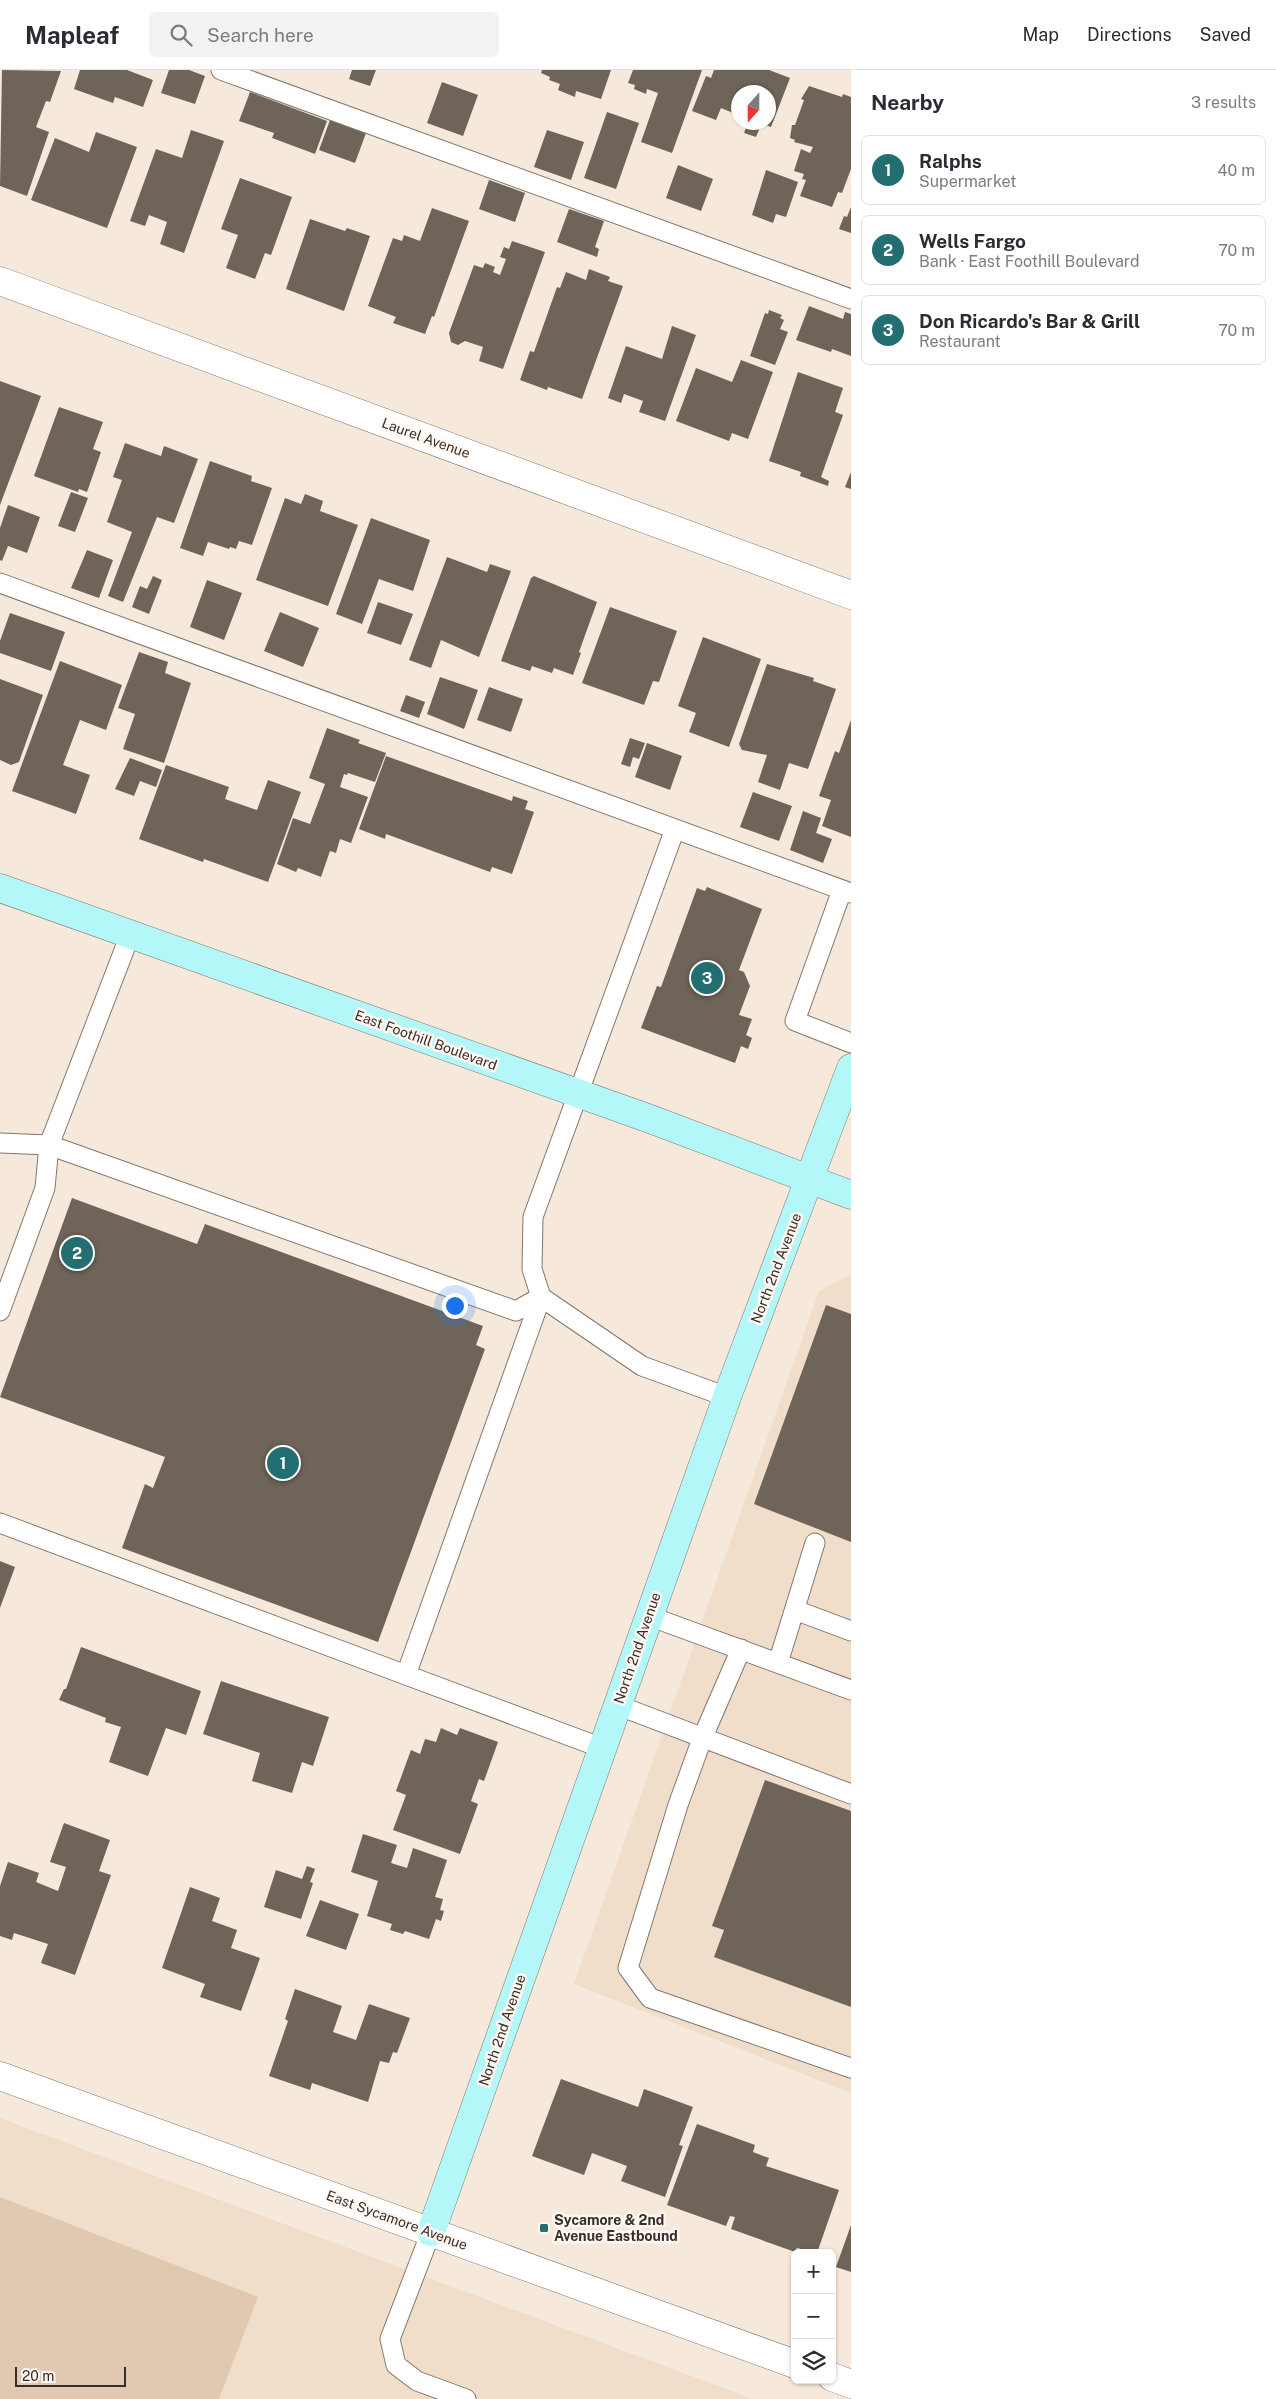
<!DOCTYPE html>
<html lang="en">
<head>
<meta charset="utf-8">
<style>
	:root { --surface:#fff; --page:#f2f2f3; --text:#2b2b33; --muted:#7c7c81; --line:#e1e1e2; --accent:#226e71 }
	body { margin:0; font-family:"Public Sans",sans-serif; background:var(--page); color:var(--text) }
	.controls { position:absolute; right:15px; bottom:15px; display:grid; overflow:hidden; border-radius:8px; box-shadow:0 1px 4px #0004 }
	.controls button { width:45px; height:45px; display:grid; place-items:center; padding:0; border:0; border-bottom:1px solid var(--line); background:var(--surface); color:var(--text); font:25px sans-serif }
	.compass { position:absolute; left:731px; top:15px; width:45px; height:45px; border-radius:50%; background:var(--surface); box-shadow:0 1px 4px #0004; rotate:201deg }
	.scale { position:absolute; left:15px; bottom:12px; width:111px; box-sizing:border-box; padding-left:5px; border:2px solid #342f2a; border-top:0; font-size:14px; line-height:18px; white-space:nowrap; color:#342f2a; -webkit-text-stroke:4px #fff7f0; paint-order:stroke }
	.you { position:absolute; left:454px; top:1235px; width:18px; height:18px; margin:-12px; border:4px solid #fff; border-radius:50%; background:#1a73e8; box-shadow:0 0 0 8px #1a73e833 }
	.badge { display:grid; place-items:center; width:32px; height:32px; border-radius:50%; background:var(--accent); color:#fff; font-size:16px; font-weight:700 }
	.pin { position:absolute; translate:-50% -50%; border:2px solid #fff; box-shadow:0 1px 5px #0006 }
	.list { margin:0; padding:0; list-style:none }
	h2 { display:flex; justify-content:space-between; align-items:center; height:65px; margin:0; padding:0 20px; font-size:21px }
	h2 small { font-size:16px; font-weight:400; color:var(--muted) }
	.list li { display:grid; grid-template-columns:32px 1fr auto; gap:15px; align-items:center; box-sizing:border-box; height:70px; margin:0 10px 10px; padding:0 10px; border:1px solid var(--line); border-radius:8px }
	.list b { display:block; font-size:19px; white-space:nowrap }
	.list p { margin:0; font-size:16px; white-space:nowrap; color:var(--muted) }
	.list em { font-size:16px; font-style:normal; color:var(--muted) }
	.icon { flex:none; width:28px; height:28px; fill:none; stroke:currentColor; stroke-width:2; stroke-linecap:round; stroke-linejoin:round }
	.map { position:relative; flex:none; width:851px; height:2329px; overflow:hidden }
	header { display:flex; align-items:center; gap:30px; box-sizing:border-box; height:70px; padding:0 25px; background:var(--surface); border-bottom:1px solid var(--line) }
	header strong { font-size:24px }
	nav { display:flex; gap:28px; margin-inline-start:auto; font-size:18px }
	.search { width:350px; height:45px; background:var(--page); display:flex; align-items:center; gap:12px; box-sizing:border-box; padding:0 18px; border-radius:8px; color:var(--muted); font-size:19px }
	main { display:flex }
	aside { flex:1; background:var(--surface) }
	.map>svg:first-child { display:block }
	.built { fill:#f0decb }
	.pitch { fill:#e0c8b1 }
	.building { fill:#6f6459 }
	.lines { fill:none; stroke-linecap:round; stroke-linejoin:round }
	.lane-casing { stroke:#82776b; stroke-width:21 }
	.street-casing { stroke:#82776b; stroke-width:29 }
	.secondary-casing { stroke:#82776b; stroke-width:29 }
	.lane { stroke:#fff; stroke-width:19 }
	.street { stroke:#fff; stroke-width:28 }
	.secondary { stroke:#b3f7f9; stroke-width:28 }
	.poi-dot { fill:#226e71; stroke:#fff7f0; stroke-width:2 }
	.labels { text-anchor:middle; dominant-baseline:central; stroke-width:5; stroke-linejoin:round; paint-order:stroke }
	.street-label { font-size:14px; fill:#342f2a; stroke:#fff7f0 }
	.poi-label { font-size:14px; font-weight:bold; fill:#342f2a; stroke:#fff7f0; text-anchor:start }
</style>
</head>
<body>
<header>
<strong>Mapleaf</strong>
<div class="search"><svg class="icon" aria-label="search" viewBox="0 0 24 24"><circle cx="10" cy="10" r="6"/><path d="M15 15l6 6"/></svg>Search here</div>
<nav><a>Map</a><a>Directions</a><a>Saved</a></nav>
</header>
<main>
<div class="map">
<svg width="851" height="2329" viewBox="0 0 851 2329">
	<rect width="100%" height="100%" fill="#f6e9dc"/>
	<path class="built" d="M851,1204v819l-277,-109 245,-693z
		M0,2048l753,281h-753z"/>
	<path class="pitch" d="M0,2127l258,100 -39,102h-219z"/>
	<path class="building" d="M2,0l59,1 -11,31 -4,-1 -10,26 13,5 -22,64 -27,-10z
		M80,0h47l26,10 -10,27 -28,-10 -2,6 -39,-14z
		M169,0h20l16,6 -10,28 -34,-11z
		M352,0h24l-6,16 -21,-7z
		M542,0h69l-10,29 -25,-8 -1,6 -17,-7 2,-6 -11,-4 1,-3 -9,-4z
		M633,0h69l-30,83 -31,-11 17,-49 -11,-4 -1,5 -12,-5 1,-4 -7,-2z
		M714,0h55l21,8 -19,49 -11,-4 8,-1v-30h-30v23l-17,-7 -5,12 -24,-9 14,-35 5,2z
		M442,12l36,13 -15,41 -36,-13z
		M809,16l33,11 1,-3 8,3v72l-9,24 -4,-1 -6,15 -32,-11 6,-16 -4,-1 2,-5 -10,-3 7,-22 9,4 3,-6 -19,-5 1,-2 -5,-2 2,-13h3l9,-25 -3,-1z
		M250,22l77,29 -12,33 -43,-16 2,-5 -35,-12z
		M607,42l32,11 -23,66 -32,-11z
		M330,50l36,13 -11,30 -36,-13z
		M748,52l13,3 -5,12 -12,-4z
		M191,60l33,11 -40,112 -24,-9 7,-22 -18,-7 -4,11 -15,-5 26,-72 26,9z
		M547,60l37,12 -13,38 -37,-13z
		M96,62l41,15 -30,81 -76,-28 24,-62 34,14z
		M678,95l35,14 -12,32 -35,-13z
		M766,100l32,12 -12,35 -10,-3 -3,9 -21,-8z
		M240,108l52,19 -21,58 -6,-2 -10,26 -29,-11 12,-33 -17,-6z
		M489,110l36,13 -10,29 -36,-13z
		M851,137v26l-12,-4 5,-13 3,1z
		M432,138l37,13 -35,96 -2,-1 -7,18 -32,-11 3,-6 -28,-11 25,-68 9,3 2,-6 16,6z
		M569,139l35,12 -9,26 4,2 -2,8 -40,-15z
		M310,149l35,12 2,-3 23,8 -26,75 -58,-22z
		M512,171l33,11 -42,117 -24,-8 4,-14 -18,-6 -7,4 -7,-3 -2,-9 25,-68 9,3 2,-5 10,4 -2,5 7,3 6,-16 -6,-2 4,-10 5,2z
		M589,199l21,8 -2,4 15,5 -41,113 -34,-12 -1,3 -27,-10 10,-29 4,1 23,-65 3,1 6,-16 20,8z
		M809,236l34,13 2,-7 6,2v42l-19,-7 -1,3 -35,-12z
		M769,240l13,5 -2,3 4,2 -4,9 8,3 -13,33 -25,-9 15,-43 3,1z
		M672,256l24,9 -31,86 -26,-9 4,-11 -19,-7 -3,9 -13,-5 18,-52 36,13z
		M741,290l32,12 -25,67 -16,-6 -3,8 -53,-20 20,-53 36,14z
		M798,302l45,16 -8,24 8,3 -22,62 8,4 -1,5 -28,-10 1,-4 -32,-11z
		M0,311l41,15 -41,109z
		M59,337l44,15 -10,27 8,3 -14,40 -8,-3 -1,3 -44,-16z
		M125,373l36,13 3,-10 34,13 -24,64 -17,-6 -34,85 -15,-6 24,-64 -25,-10 15,-42 -9,-3z
		M210,391l42,15 -1,5 21,7 -20,57 -13,-4 -3,8 -6,-2 -1,2 -21,-7 -5,14 -23,-8z
		M851,402v17l-6,-2z
		M71,422l17,6 -13,34 -17,-6z
		M305,424l18,7 -3,10 38,14 -30,81 -72,-26 29,-82 16,6z
		M8,435l32,12 -13,36 -19,-7 -6,15 -2,-1v-32z
		M371,448l59,22 -17,51 -34,-12 -17,45 -26,-10z
		M87,480l26,10 -14,38 -28,-10z
		M447,487l40,15 3,-8 21,7 -32,86 -38,-17 -10,28 -22,-8z
		M153,506l9,4 -13,34 -17,-7 8,-21 7,3z
		M534,506l63,26 -18,50 2,1 -8,22 -19,-7 -2,5 -20,-7 -2,5 -29,-10 30,-83z
		M207,510l35,13 -18,47 -34,-13z
		M378,532l35,12 -12,31 -34,-12z
		M610,537l67,24 -18,51 -6,-1 -9,24 -62,-22z
		M280,542l39,16 -16,39 -39,-16z
		M10,543l55,19 -14,39 -51,-18v-12z
		M703,567l58,22 -32,88 -40,-15 7,-19 -18,-7z
		M139,582l29,10 -3,11 26,10 -27,80 -41,-14 12,-35 -17,-6z
		M60,591l62,24 -16,45 -26,-10 -17,45 27,10 -14,39 -64,-23z
		M767,594l47,14 -1,3 23,8 -28,80 -19,-6 -9,27 -22,-8 9,-27 -25,-5 -3,-6z
		M440,607l38,13 -14,39 -37,-15z
		M0,609l43,16 -24,67 -8,3 -11,-5z
		M489,617l34,12 -12,33 -34,-12z
		M406,625l19,7 -6,16 -19,-7z
		M851,650v117l-29,-11 9,-26 -12,-4 16,-45 4,2z
		M327,658l33,12 -2,3 28,10 -11,29 -27,-9 -1,2 -3,-1 -4,13 28,10 -17,46 -11,-4 -4,14 -6,-2 -9,26 -23,-9 -2,4 -19,-8 16,-46 17,6 15,-40 -16,-6z
		M630,668l15,5 -6,16 -6,-2 -3,10 -9,-3z
		M647,673l35,13 -12,34 -35,-13z
		M386,686l126,45 1,-5 15,5 -3,8 9,3 -22,62 -20,-7 -2,5 -104,-38 -1,5 -26,-10z
		M130,688l32,12 -6,17 -16,-6 -6,15 -19,-7z
		M166,695l63,22 -4,12 32,11 11,-30 33,12 -33,90 -64,-23 -1,3 -64,-23z
		M753,722l39,14 -13,35 -39,-14z
		M803,741l18,7 -5,15 16,6 -9,24 -33,-13z
		M707,817l55,22 -23,61 5,2 6,14 -11,29 13,4 -6,16 6,3 -4,11 -7,-3 -6,17 -94,-35 16,-42 4,1 36,-99 8,3z
		M72,1128l125,46 8,-20 278,102 -7,19 9,4 -107,293 -256,-94 23,-64 8,4 12,-31 -165,-60z
		M826,1235l25,9v228l-97,-38z
		M0,1491l15,6 -15,41z
		M81,1577l120,44 -15,44 -20,-7 -18,48 -39,-14 12,-35 -16,-5 1,-4 -47,-18 5,-11h2z
		M221,1611l108,36 -16,49 -11,-4 -10,31 -40,-12 8,-28 -57,-19z
		M441,1658l16,7 3,-7 38,14 -14,39 -5,-2 -8,22 7,3 -18,50 -67,-24 13,-35 -10,-4 15,-41 9,4 5,-15 11,3z
		M765,1710l86,31v196l-137,-50 10,-27 -12,-4z
		M64,1753l46,17 -11,31 12,4 -36,100 -34,-12 7,-19 -34,-11 -2,7 -12,-4v-50l8,-24 31,11 -3,9 22,9 8,-24 -16,-5z
		M363,1764l34,11 -6,18 16,5 6,-20 34,12 -12,37 8,2 -3,11 4,1 -3,10 -5,-2 -7,20 -24,-8 -2,3 -13,-4 2,-6 -25,-8 11,-35 -27,-9z
		M307,1796l8,3 -5,13 3,1 -12,36 -37,-12 12,-37 26,9z
		M190,1817l30,11 -8,23 25,9 -6,18 29,10 -19,53 -41,-14 5,-13 -43,-16z
		M320,1830l39,14 -13,36 -40,-14z
		M295,1919l47,17 -9,26 23,8 13,-36 41,14 -13,35 -4,-1 -4,11 -9,-2 -12,41 -56,-19 -2,7 -41,-14 19,-55 -3,-2z
		M561,2009l77,28 6,-18 49,18 -14,38 4,1 -18,51 -44,-16 6,-15 -35,-13 -8,22 -52,-19z
		M697,2054l58,21 -2,7 16,6 -3,8 73,24 -22,63 -20,-5 -2,4 -64,-23 4,-12 -5,-1 -4,10 -59,-21z
		M851,2155v47l-15,-5z"/>
	<g class="lines">
		<defs>
			<path id="lane" d="M221,0l630,229
				M0,513l851,310
				M842,820l-47,131 56,22
				M0,1073l49,2 467,166 25,-14 -9,-28 1,-52 142,-388
				M0,1241l45,-123 4,-43 81,-210
				M0,1453l406,152
				M795,1540l56,21
				M649,1546l202,74
				M741,1579l-39,90 -24,66 -50,163 22,30 201,70
				M778,1593l37,-120
				M617,1635l234,89
				M602,1678l-196,-73 135,-378 101,69 85,31
				M431,2162l-41,107 6,26 21,16 49,18"/>
			<path id="street" d="M0,211l851,314
				M0,2006l795,288
				M832,2307l19,7"/>
			<path id="secondary" d="M0,818l653,232 198,75
				M431,2162l296,-835 124,-329"/>
		</defs>
		<use href="#lane" class="lane-casing"/>
		<use href="#street" class="street-casing"/>
		<use href="#secondary" class="secondary-casing"/>
		<use href="#lane" class="lane"/>
		<use href="#street" class="street"/>
		<use href="#secondary" class="secondary"/>
	</g>
	<rect class="poi-dot" x="539" y="2153" width="10" height="10" rx="2.5"/>
	<g class="labels">
		<g class="street-label">
			<text transform="translate(426 368) rotate(20)">Laurel Avenue</text>
			<text transform="translate(426 970) rotate(20)">East Foothill Boulevard</text>
			<text transform="translate(776 1198) rotate(-69)">North 2nd Avenue</text>
			<text transform="translate(637 1578) rotate(-71)">North 2nd Avenue</text>
			<text transform="translate(502 1960) rotate(-71)">North 2nd Avenue</text>
			<text transform="translate(397 2150) rotate(20)">East Sycamore Avenue</text>
		</g>
		<g class="poi-label">
			<text x="554" y="2150">Sycamore &amp; 2nd<tspan x="554" dy="16">Avenue Eastbound</tspan></text>
		</g>
	</g>
</svg>
<div class="controls">
<button>+</button>
<button>−</button>
<button><svg class="icon" aria-label="layers" viewBox="0 0 24 24"><path d="M12 4l9 5-9 5-9-5zM3 14l9 5 9-5"/></svg></button>
</div>
<svg class="compass" viewBox="-18 -18 36 36"><path d="M0-13l5 13h-10z" fill="#e53935"/><path d="M0 13l5-13h-10z" fill="#7c7c81"/></svg>
<div class="scale">20 m</div>
<div class="you"></div>
<div class="pin badge" style="left:283px;top:1393px">1</div>
<div class="pin badge" style="left:77px;top:1183px">2</div>
<div class="pin badge" style="left:707px;top:908px">3</div>
</div>
<aside>
<h2>Nearby<small>3 results</small></h2>
<ul class="list">
<li><span class="badge">1</span><div><b>Ralphs</b><p>Supermarket</p></div><em>40 m</em></li>
<li><span class="badge">2</span><div><b>Wells Fargo</b><p>Bank · East Foothill Boulevard</p></div><em>70 m</em></li>
<li><span class="badge">3</span><div><b>Don Ricardo's Bar &amp; Grill</b><p>Restaurant</p></div><em>70 m</em></li>
</ul>
</aside>
</main>
</body>
</html>
